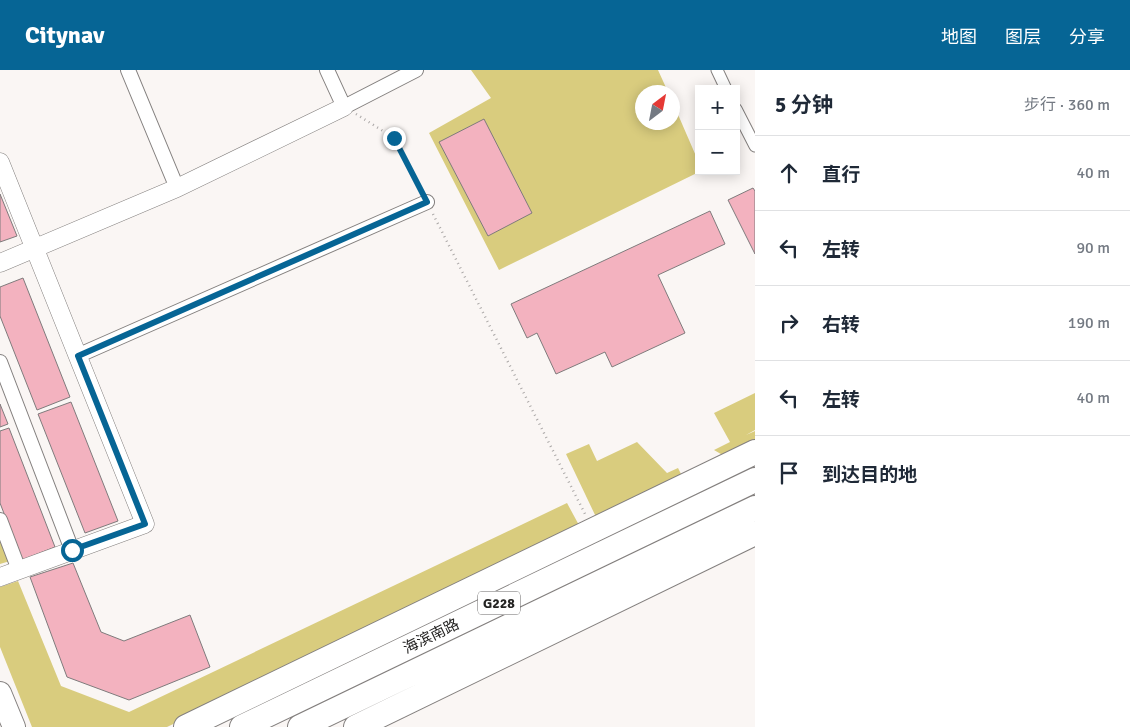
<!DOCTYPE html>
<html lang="zh">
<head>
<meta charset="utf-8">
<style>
	:root { --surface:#fff; --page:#f6f6f7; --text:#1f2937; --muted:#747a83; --line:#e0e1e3; --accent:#066595 }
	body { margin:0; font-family:Signika,"Noto Sans SC",sans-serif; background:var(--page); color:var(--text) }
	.controls { position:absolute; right:15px; top:15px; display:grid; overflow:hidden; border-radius:0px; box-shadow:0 2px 12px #0003 }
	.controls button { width:45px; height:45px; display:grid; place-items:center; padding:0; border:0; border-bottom:1px solid var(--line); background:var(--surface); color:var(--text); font:25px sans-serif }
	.compass { position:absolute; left:635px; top:15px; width:45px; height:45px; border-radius:50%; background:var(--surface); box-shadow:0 2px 12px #0003; rotate:32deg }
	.stop { position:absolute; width:15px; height:15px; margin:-11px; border:4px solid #066595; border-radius:50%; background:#fff }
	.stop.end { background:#066595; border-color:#fff; box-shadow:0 1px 5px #0008 }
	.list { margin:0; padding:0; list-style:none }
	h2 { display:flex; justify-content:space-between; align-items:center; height:65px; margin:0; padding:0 20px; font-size:21px }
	h2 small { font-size:16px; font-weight:400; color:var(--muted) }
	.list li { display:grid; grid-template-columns:32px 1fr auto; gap:15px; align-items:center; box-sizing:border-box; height:75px; padding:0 20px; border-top:1px solid var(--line) }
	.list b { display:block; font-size:19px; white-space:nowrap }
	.list em { font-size:16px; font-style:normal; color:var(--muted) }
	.icon { flex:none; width:28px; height:28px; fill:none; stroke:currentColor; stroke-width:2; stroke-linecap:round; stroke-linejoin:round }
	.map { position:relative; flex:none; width:755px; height:657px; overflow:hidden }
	header { display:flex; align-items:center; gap:30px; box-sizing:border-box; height:70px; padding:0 25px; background:var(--accent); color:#fff }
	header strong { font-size:24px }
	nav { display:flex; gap:28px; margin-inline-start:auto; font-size:18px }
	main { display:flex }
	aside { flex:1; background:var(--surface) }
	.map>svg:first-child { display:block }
	.green { fill:#d9cc7e }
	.building { fill:#f3b2bf; stroke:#7f7b7c }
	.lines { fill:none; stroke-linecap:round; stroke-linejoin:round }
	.pedestrian-casing { stroke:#84807f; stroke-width:13 }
	.minor-casing { stroke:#84807f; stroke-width:16 }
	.tertiary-casing { stroke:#84807f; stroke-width:19 }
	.primary-casing { stroke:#84807f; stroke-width:24 }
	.trunk-casing { stroke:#84807f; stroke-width:26 }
	.path { stroke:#aba8a7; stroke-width:2.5; stroke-dasharray:1 4; stroke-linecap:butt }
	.pedestrian { stroke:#fff; stroke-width:11 }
	.minor { stroke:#fff; stroke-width:14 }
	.tertiary { stroke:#fff; stroke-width:18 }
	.primary { stroke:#fff; stroke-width:22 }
	.trunk { stroke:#fff; stroke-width:24 }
	.route { stroke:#066595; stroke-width:6 }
	.labels { text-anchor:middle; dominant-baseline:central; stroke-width:5; stroke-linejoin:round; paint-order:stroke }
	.shield { fill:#fff; stroke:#666564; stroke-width:1 }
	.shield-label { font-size:14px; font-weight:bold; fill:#242322 }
	.street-label { font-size:15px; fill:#242322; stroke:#fff }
</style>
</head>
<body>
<header>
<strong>Citynav</strong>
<nav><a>地图</a><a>图层</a><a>分享</a></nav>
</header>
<main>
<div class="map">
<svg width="755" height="657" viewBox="0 0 755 657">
	<rect width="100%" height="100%" fill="#faf6f4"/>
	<path class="green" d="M471,0h187l10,22h-26v30h30l1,-19 26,60v8h2l-202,99 -70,-137 62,-35z
		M755,323v37l-9,5 9,-4v13l-29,13 -12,-7 16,-8 -16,-29z
		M637,372l30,31 11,-5 4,8 -86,41 -30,-63 23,-10 8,17z
		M567,433l13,24 -413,200h-135l-32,-80v-60l18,-6 43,105 68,26z
		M0,466l10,25 -10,3z"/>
	<path class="building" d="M484,49l48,94 -44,23 -49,-94z
		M753,118l2,3v63l-27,-54z
		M0,124l17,42 -17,6z
		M710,141l15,33 -67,31 27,58 -73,34 -7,-15 -49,22 -19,-41 -10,5 -16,-34z
		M23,208l47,119 -33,13 -37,-94v-29z
		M71,332l47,119 -33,12 -47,-119z
		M0,334l8,20 -8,3z
		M9,358l46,119 -33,13 -22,-57v-72z
		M73,493l28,69 23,9 66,-26 20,52 -81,33 -62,-23 -37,-100z"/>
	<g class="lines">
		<defs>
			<path id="pedestrian" d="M717,0l9,19
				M736,39l19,37"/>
			<path id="minor" d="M128,0l49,118
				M327,0l17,37 72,-37
				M77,286l350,-154
				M0,292l72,188
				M0,450l19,50"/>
			<path id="tertiary" d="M0,92l145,362 -145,53
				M0,193l177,-75 167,-81"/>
			<path id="primary" d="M0,623l14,34"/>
			<path id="trunk" d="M186,657l569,-275
				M242,657l513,-247
				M300,657l455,-219
				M356,657l399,-194"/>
		</defs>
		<use href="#pedestrian" class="pedestrian-casing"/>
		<use href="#minor" class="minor-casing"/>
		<use href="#tertiary" class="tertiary-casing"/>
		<use href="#primary" class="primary-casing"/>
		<use href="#trunk" class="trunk-casing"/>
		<path class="path" d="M356,44l38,24 27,53
			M433,144l152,300"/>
		<use href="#pedestrian" class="pedestrian"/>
		<use href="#minor" class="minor"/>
		<use href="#tertiary" class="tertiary"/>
		<use href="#primary" class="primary"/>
		<use href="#trunk" class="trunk"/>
	</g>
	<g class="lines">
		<path class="route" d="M72,480l73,-26 -67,-168 349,-154 -33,-64"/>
	</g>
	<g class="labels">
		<rect class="shield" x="478" y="521.5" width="42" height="23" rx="4"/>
		<g class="shield-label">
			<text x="499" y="533">G228</text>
		</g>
		<g class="street-label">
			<text transform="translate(431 566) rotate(-26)">海滨南路</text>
		</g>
	</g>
</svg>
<div class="controls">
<button>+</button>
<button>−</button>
</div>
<svg class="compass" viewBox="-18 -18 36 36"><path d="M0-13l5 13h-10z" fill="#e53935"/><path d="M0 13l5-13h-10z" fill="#747a83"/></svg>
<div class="stop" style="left:72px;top:480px"></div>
<div class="stop end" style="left:394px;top:68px"></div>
</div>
<aside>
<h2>5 分钟<small>步行 · 360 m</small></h2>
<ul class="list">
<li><svg class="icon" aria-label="ahead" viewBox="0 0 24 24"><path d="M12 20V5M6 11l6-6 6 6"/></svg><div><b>直行</b></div><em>40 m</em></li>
<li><svg class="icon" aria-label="left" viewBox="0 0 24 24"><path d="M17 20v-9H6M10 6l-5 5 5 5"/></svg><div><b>左转</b></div><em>90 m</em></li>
<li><svg class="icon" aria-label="right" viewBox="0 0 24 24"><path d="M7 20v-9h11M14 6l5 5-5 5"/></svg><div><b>右转</b></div><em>190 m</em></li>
<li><svg class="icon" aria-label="left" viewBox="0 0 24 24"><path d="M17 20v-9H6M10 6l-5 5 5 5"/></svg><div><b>左转</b></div><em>40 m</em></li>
<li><svg class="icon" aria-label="arrive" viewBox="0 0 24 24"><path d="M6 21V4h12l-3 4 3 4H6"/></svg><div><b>到达目的地</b></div></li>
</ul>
</aside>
</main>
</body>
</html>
